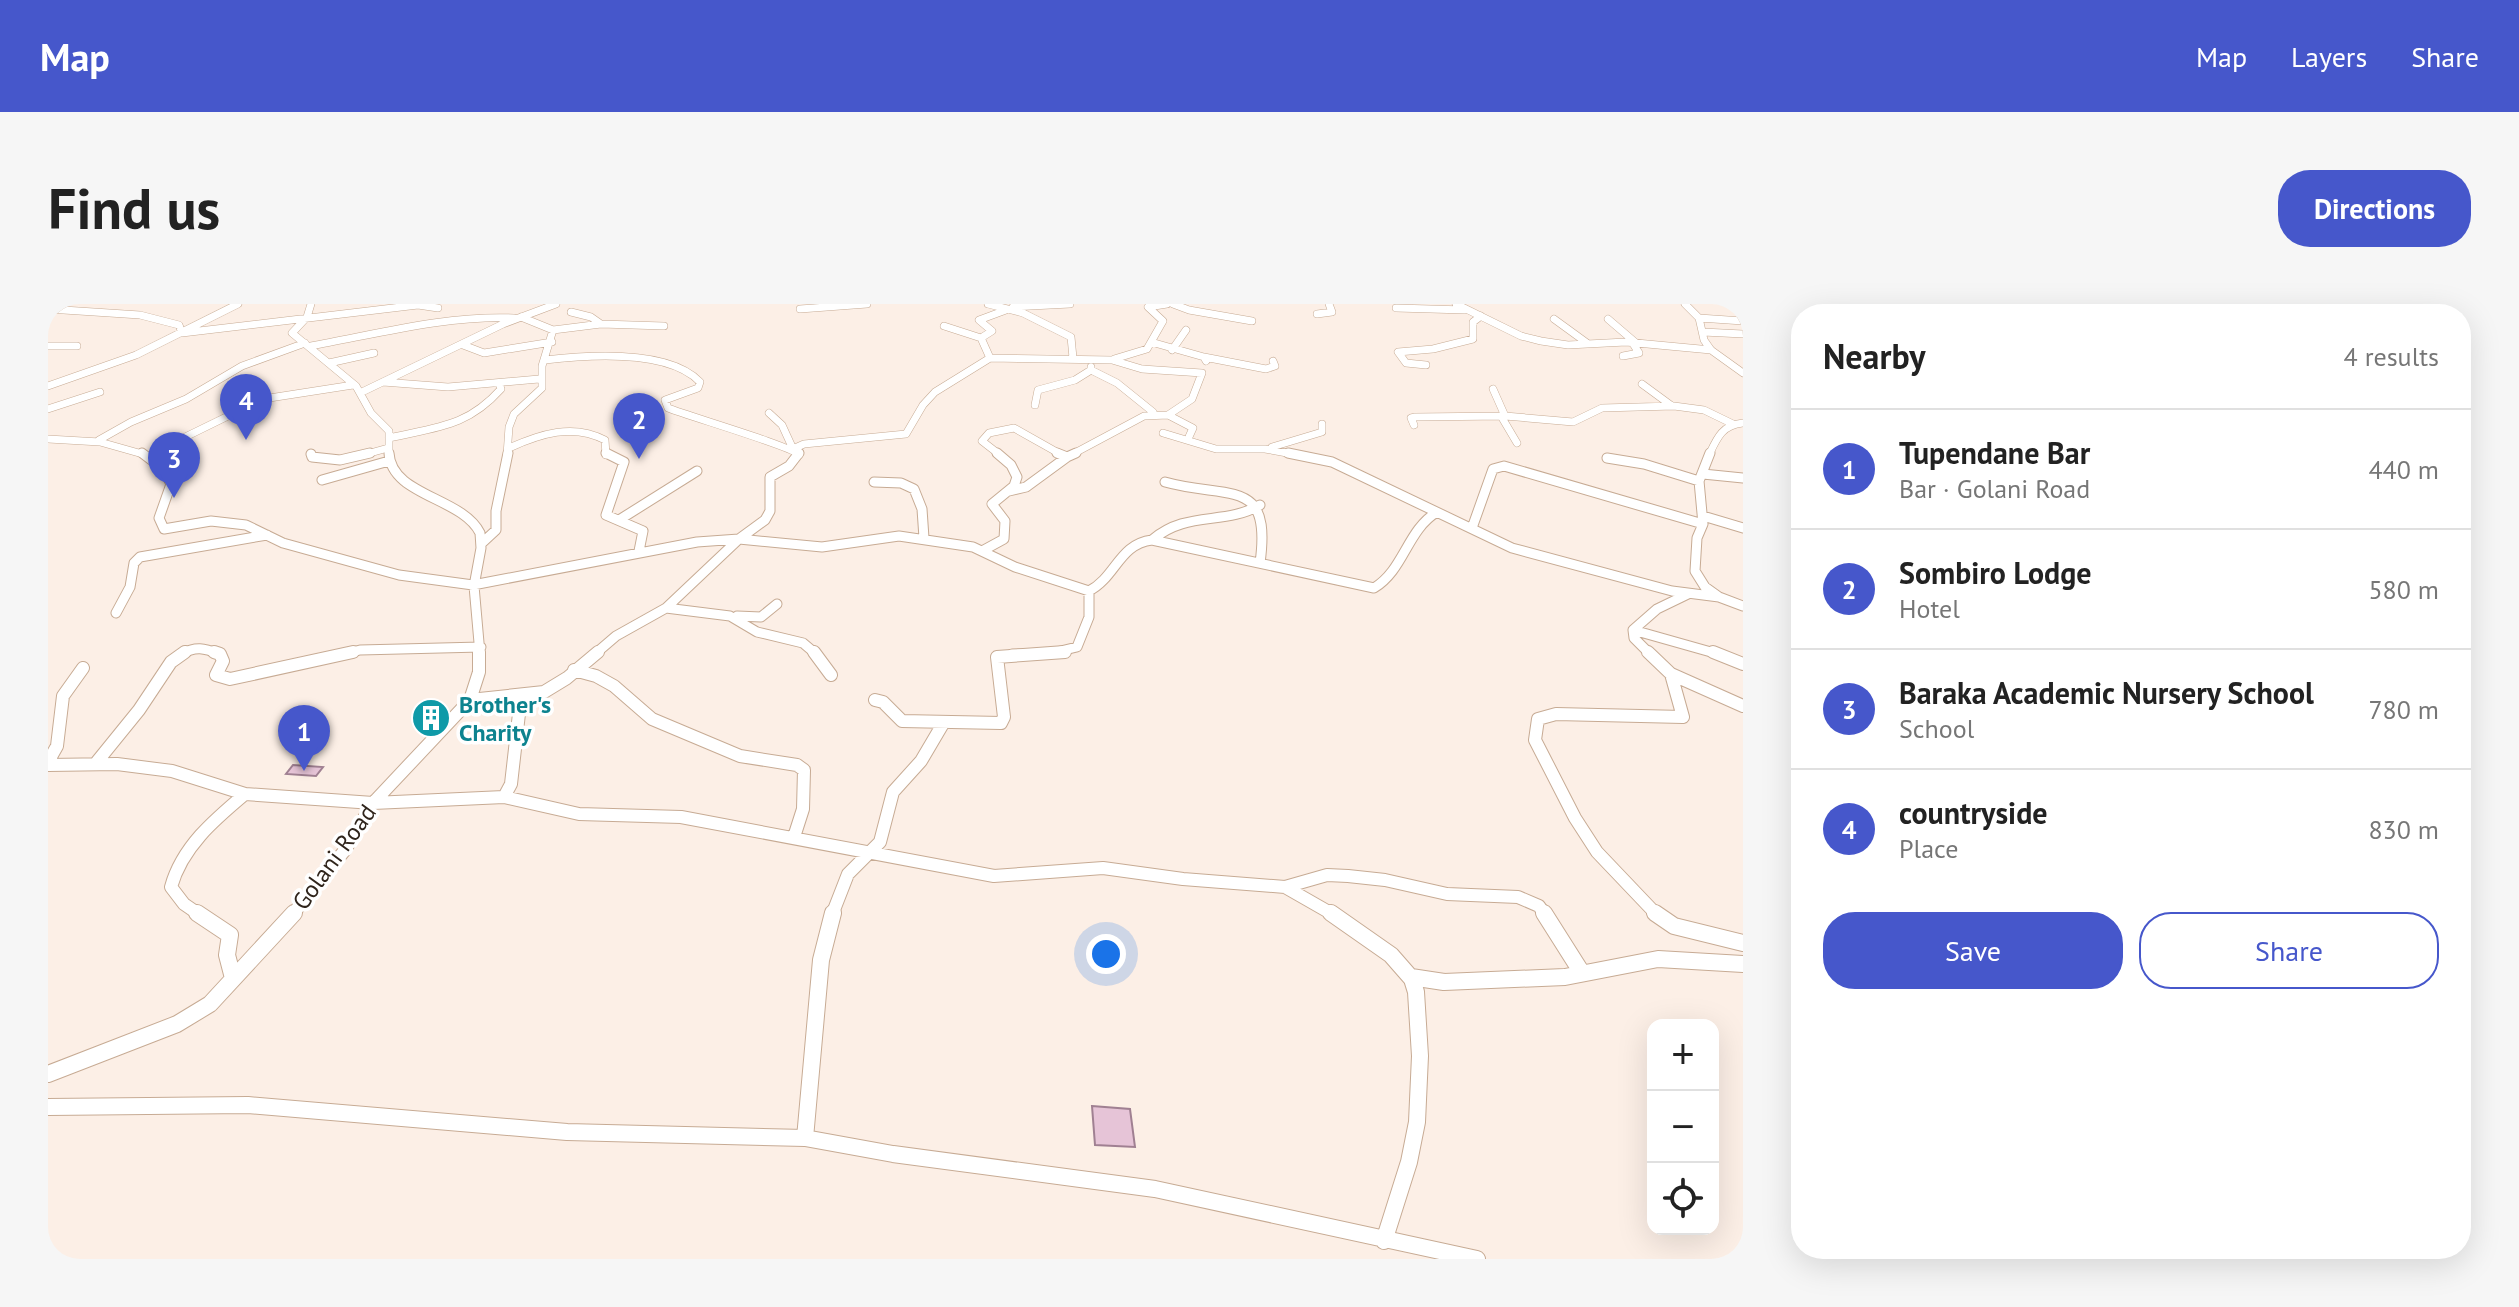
<!DOCTYPE html>
<html lang="en">
<head>
<meta charset="utf-8">
<style>
	:root { --surface:#fff; --page:#f6f6f6; --text:#222; --muted:#767676; --line:#e0e0e0; --accent:#4657cb }
	body { margin:0; font-family:"PT Sans",sans-serif; background:var(--page); color:var(--text) }
	.controls { position:absolute; right:24px; bottom:24px; display:grid; overflow:hidden; border-radius:16px; box-shadow:0 8px 32px #0002 }
	.controls button { width:72px; height:72px; display:grid; place-items:center; padding:0; border:0; border-bottom:2px solid var(--line); background:var(--surface); color:var(--text); font:40px sans-serif }
	.you { position:absolute; left:1058px; top:650px; width:28px; height:28px; margin:-20px; border:6px solid #fff; border-radius:50%; background:#1a73e8; box-shadow:0 0 0 12px #1a73e833 }
	.badge { display:grid; place-items:center; width:52px; height:52px; border-radius:50%; background:var(--accent); color:#fff; font-size:26px; font-weight:700 }
	.pin { position:absolute; translate:-50% -66px; filter:drop-shadow(0 2px 4px #0008) }
	.pin::after { content:''; position:absolute; top:42px; width:28px; height:24px; background:inherit; clip-path:polygon(0 0,100% 0,50% 100%) }
	.list { margin:0; padding:0; list-style:none }
	h2 { display:flex; justify-content:space-between; align-items:center; height:104px; margin:0; padding:0 32px; font-size:34px }
	h2 small { font-size:26px; font-weight:400; color:var(--muted) }
	.list li { display:grid; grid-template-columns:52px 1fr auto; gap:24px; align-items:center; box-sizing:border-box; height:120px; padding:0 32px; border-top:2px solid var(--line) }
	.list b { display:block; font-size:30px; white-space:nowrap }
	.list p { margin:0; font-size:26px; white-space:nowrap; color:var(--muted) }
	.list em { font-size:26px; font-style:normal; color:var(--muted) }
	.actions { display:flex; gap:16px; padding:24px 32px }
	.actions a { flex:1; padding:18px 0; border:2px solid var(--accent); border-radius:32px; text-align:center; font-size:28px; color:var(--accent) }
	.actions .main { background:var(--accent); color:#fff }
	.icon { flex:none; width:44px; height:44px; fill:none; stroke:currentColor; stroke-width:2; stroke-linecap:round; stroke-linejoin:round }
	.map { position:relative; flex:none; width:1695px; height:955px; overflow:hidden; border-radius:32px }
	header { display:flex; align-items:center; gap:48px; box-sizing:border-box; height:112px; padding:0 40px; background:var(--accent); color:#fff }
	header strong { font-size:38px }
	nav { display:flex; gap:44px; margin-inline-start:auto; font-size:28px }
	.intro { display:flex; align-items:center; justify-content:space-between; box-sizing:border-box; height:192px; padding:0 48px }
	h1 { margin:0; font-size:56px }
	.button { padding:20px 36px; border-radius:32px; background:var(--accent); color:#fff; font-size:28px; font-weight:700 }
	main { display:flex; gap:48px; padding:0 48px }
	aside { flex:1; background:var(--surface); border-radius:32px; box-shadow:0 8px 32px #0002 }
	.map>svg:first-child { display:block }
	.building { fill:#e6c4d7; stroke:#a08092; stroke-width:2 }
	.lines { fill:none; stroke-linecap:round; stroke-linejoin:round }
	.minor-far3-casing { stroke:#c7ab94; stroke-width:8 }
	.minor-far2-casing { stroke:#c7ab94; stroke-width:11 }
	.minor-far1-casing { stroke:#c7ab94; stroke-width:14 }
	.minor-casing { stroke:#c7ab94; stroke-width:18 }
	.minor-far3 { stroke:#fff; stroke-width:7 }
	.minor-far2 { stroke:#fff; stroke-width:9 }
	.minor-far1 { stroke:#fff; stroke-width:12 }
	.minor { stroke:#fff; stroke-width:16 }
	.labels { text-anchor:middle; dominant-baseline:central; stroke-width:7; stroke-linejoin:round; paint-order:stroke }
	.culture-label { font-size:24px; font-weight:bold; fill:#0d838f; stroke:#fff; text-anchor:start }
	.street-label { font-size:24px; fill:#2f241b; stroke:#fff }
</style>
</head>
<body>
<header>
<strong>Map</strong>
<nav><a>Map</a><a>Layers</a><a>Share</a></nav>
</header>
<div class="intro"><h1>Find us</h1><a class="button">Directions</a></div>
<main>
<div class="map">
<svg width="1695" height="955" viewBox="0 0 1695 955">
	<rect width="100%" height="100%" fill="#fcefe6"/>
	<path class="building" d="M245,461l30,2 -7,9 -30,-2z
		M1044,802l38,3 5,38 -40,-2z"/>
	<g class="lines">
		<defs>
			<path id="minor-far3" d="M263,0l-4,13 -15,16 64,53 15,27 18,18v24
				M940,0l35,9 48,24 2,21
				M1125,0l16,6 63,11
				M1408,0l65,32 20,5 27,4 58,-3 85,8
				M1637,0l14,14 5,22 7,10 32,23
				M965,3l57,-3
				M1348,4l69,2
				M0,5l92,6 39,10 3,8 236,-28 20,3
				M752,5l67,-5
				M523,8l20,5 10,7
				M1269,10l15,-2 -3,-8
				M473,13l32,13 48,-6 63,2
				M1651,14l44,3
				M1506,15l33,24
				M1560,15l28,24
				M896,22l37,12
				M1655,28l40,2
				M1103,38l53,15 2,4
				M415,41l21,8 68,-11
				M0,42h29
				M263,42c66,-12 136,-31 203,-28
				M1124,46l14,-20
				M1575,52l16,-3 -7,-11
				M1156,53l62,12 9,-3 -2,-5
				M942,54l-9,-20 11,-7 -13,-11 27,-10
				M1066,55l33,-10 16,-28 -15,-14 19,-3
				M497,56c43,-5 123,-11 155,22l-2,6 -33,12 3,8c20,8 126,39 131,47
				M281,59l45,-10
				M1378,61l-20,-2 -8,-11 35,-3 40,-10v-17l8,-6
				M1043,63v3l26,13 36,29
				M335,78l65,5 91,-8
				M1594,80l30,22
				M0,82l88,-31 102,-51
				M1445,85l12,27
				M314,88l141,-68 53,-20
				M987,101l3,-15 37,-10 16,-10
				M0,105l52,-17
				M721,109l13,12 11,24 11,-5 102,-10 17,-29 12,-13 55,-34 122,2 30,9 60,4 -10,26 -24,16 25,13 -5,11
				M1453,112l16,27
				M1366,121l-3,-7 4,-1 90,-1 68,6 29,-14 72,-2 30,4 29,14
				M1115,129l53,16h49l33,6
				M341,134c48,-11 78,-11 112,-49l-2,-6
				M0,135l52,3 46,13
				M51,136l32,-18 55,-23 56,-33 63,-23
				M129,137l86,-42 90,-14
				M1224,143l50,-15v-8
				M461,144c31,-14 64,-25 96,-8l1,15
				M315,151l25,-7
				M459,151l2,-28 5,-13 28,-26v-22l11,-36
				M952,151l-18,-14 7,-8 25,-5 48,27
				M1023,151l73,-39 24,-1
				M1661,151c8,-17 13,-30 34,-32"/>
			<path id="minor-far2" d="M94,149l21,16 8,15 -12,34 5,11 47,-8 35,4 37,18 116,32 74,10 224,-43 42,-3 83,8 77,-11 74,11 42,20 74,24
				M341,149c2,43 73,44 91,80l1,15 -7,38 6,68
				M558,149l18,9 -18,53 37,16 -4,20
				M1009,149l10,4 9,-4
				M1240,149l44,9 180,86 160,43 47,6
				M1662,149l-11,28 4,43 -6,14 -2,33 10,16 14,10 24,9
				M263,150l1,3 28,3 30,-7
				M1559,154l37,6 55,17
				M1655,170l40,4
				M274,176l67,-19
				M826,178l27,1 13,6 8,20 2,29
				M1117,178c64,18 107,-6 95,81
				M961,187l17,-4 41,-30
				M1655,212l40,12
				M571,216l78,-49
				M1424,224l21,-59 11,-3 199,58
				M1104,236c35,-30 72,-14 108,-35
				M434,239l14,-13v-19l12,-58
				M934,247l22,-12 1,-18 -13,-17 22,-18 3,-9 -6,-12 -14,-12
				M618,304l64,8 27,16 46,11 13,11
				M68,309l14,-26 4,-24 6,-6 127,-22
				M689,312l24,1 16,-13
				M1585,326l85,24
				M133,350c15,-8 23,-6 38,0
				M296,350l16,-4 121,-3
				M547,350l21,-18 50,-28 73,-69 26,-19 5,-9v-34l19,-11 10,-13
				M964,350h35
				M1000,350l29,-7 12,-30v-26c27,-14 30,-47 63,-51l222,48c30,-18 33,-58 63,-76
				M1602,350l-16,-16 -1,-8 24,-21 31,-15"/>
			<path id="minor-far1" d="M166,348l6,2 3,7 -7,14 14,4 123,-27
				M766,348l17,23
				M1600,348l23,22 12,43 -127,-3 -18,5 -3,21 40,78 22,34 60,63
				M1665,348l30,12
				M526,366l22,6 18,10 38,33 88,37 57,9 7,5 -1,39 -9,28
				M1623,370l72,32
				M422,396l74,-8 23,-14 31,-26
				M827,396l8,2 19,19 99,2 3,-6 -7,-60 68,-5
				M0,458l9,-16 6,-50 20,-28
				M48,459l43,-53 32,-48 14,-10
				M0,461l69,-1 55,7 73,23 128,9 131,-6 75,17 102,3 313,59 109,-8 80,11 102,8 42,-12 21,1 37,4 62,14 71,3 21,9 6,9
				M456,493l7,-13 10,-88
				M1237,583l49,28
				M152,611l-16,-11 -13,-17c11,-40 43,-67 74,-93
				M244,611l53,-65 28,-47 97,-103 9,-28v-20
				M784,611l16,-41 32,-32 13,-50 28,-31 23,-39"/>
			<path id="minor" d="M149,609l33,22 -3,20 6,23
				M1283,609l60,42 21,24 4,13 4,64 -3,66 -8,40 -25,79
				M1496,609l38,60
				M1607,609l19,13 69,17
				M1363,673l33,5 121,-5 93,-18 85,5
				M0,770l129,-50 33,-20 84,-91
				M0,803l200,-2 319,27 238,6 88,16 262,35 322,70
				M757,834l16,-178 12,-47"/>
		</defs>
		<use href="#minor-far3" class="minor-far3-casing"/>
		<use href="#minor-far2" class="minor-far2-casing"/>
		<use href="#minor-far1" class="minor-far1-casing"/>
		<use href="#minor" class="minor-casing"/>
		<use href="#minor-far3" class="minor-far3"/>
		<use href="#minor-far2" class="minor-far2"/>
		<use href="#minor-far1" class="minor-far1"/>
		<use href="#minor" class="minor"/>
	</g>
	<defs>
		<symbol id="building-disc" viewBox="-11 -11 22 22"><circle r="9.5" fill="#0f9aa8" stroke="#fff"/><path d="M-4-6H4V6H1V3H-1V6H-4ZM-2.5-4.3h1.7v1.8h-1.7ZM.8-4.3h1.7v1.8H.8ZM-2.5-1h1.7V.8h-1.7ZM.8-1h1.7V.8H.8Z" fill="#fff"/></symbol>
	</defs>
	<g fill-rule="evenodd">
		<use href="#building-disc" x="361" y="392" width="44" height="44"/>
	</g>
	<g class="labels">
		<g class="culture-label">
			<text x="411" y="400">Brother's<tspan x="411" dy="28">Charity</tspan></text>
		</g>
		<g class="street-label">
			<text transform="translate(286 553) rotate(-54)">Golani Road</text>
		</g>
	</g>
</svg>
<div class="controls">
<button>+</button>
<button>−</button>
<button><svg class="icon" aria-label="locate" viewBox="0 0 24 24"><circle cx="12" cy="12" r="6"/><path d="M12 2v4M12 18v4M2 12h4M18 12h4"/></svg></button>
</div>
<div class="you"></div>
<div class="pin badge" style="left:256px;top:467px">1</div>
<div class="pin badge" style="left:591px;top:155px">2</div>
<div class="pin badge" style="left:126px;top:194px">3</div>
<div class="pin badge" style="left:198px;top:136px">4</div>
</div>
<aside>
<h2>Nearby<small>4 results</small></h2>
<ul class="list">
<li><span class="badge">1</span><div><b>Tupendane Bar</b><p>Bar · Golani Road</p></div><em>440 m</em></li>
<li><span class="badge">2</span><div><b>Sombiro Lodge</b><p>Hotel</p></div><em>580 m</em></li>
<li><span class="badge">3</span><div><b>Baraka Academic Nursery School</b><p>School</p></div><em>780 m</em></li>
<li><span class="badge">4</span><div><b>countryside</b><p>Place</p></div><em>830 m</em></li>
</ul>
<div class="actions"><a class="main">Save</a><a>Share</a></div>
</aside>
</main>
</body>
</html>
